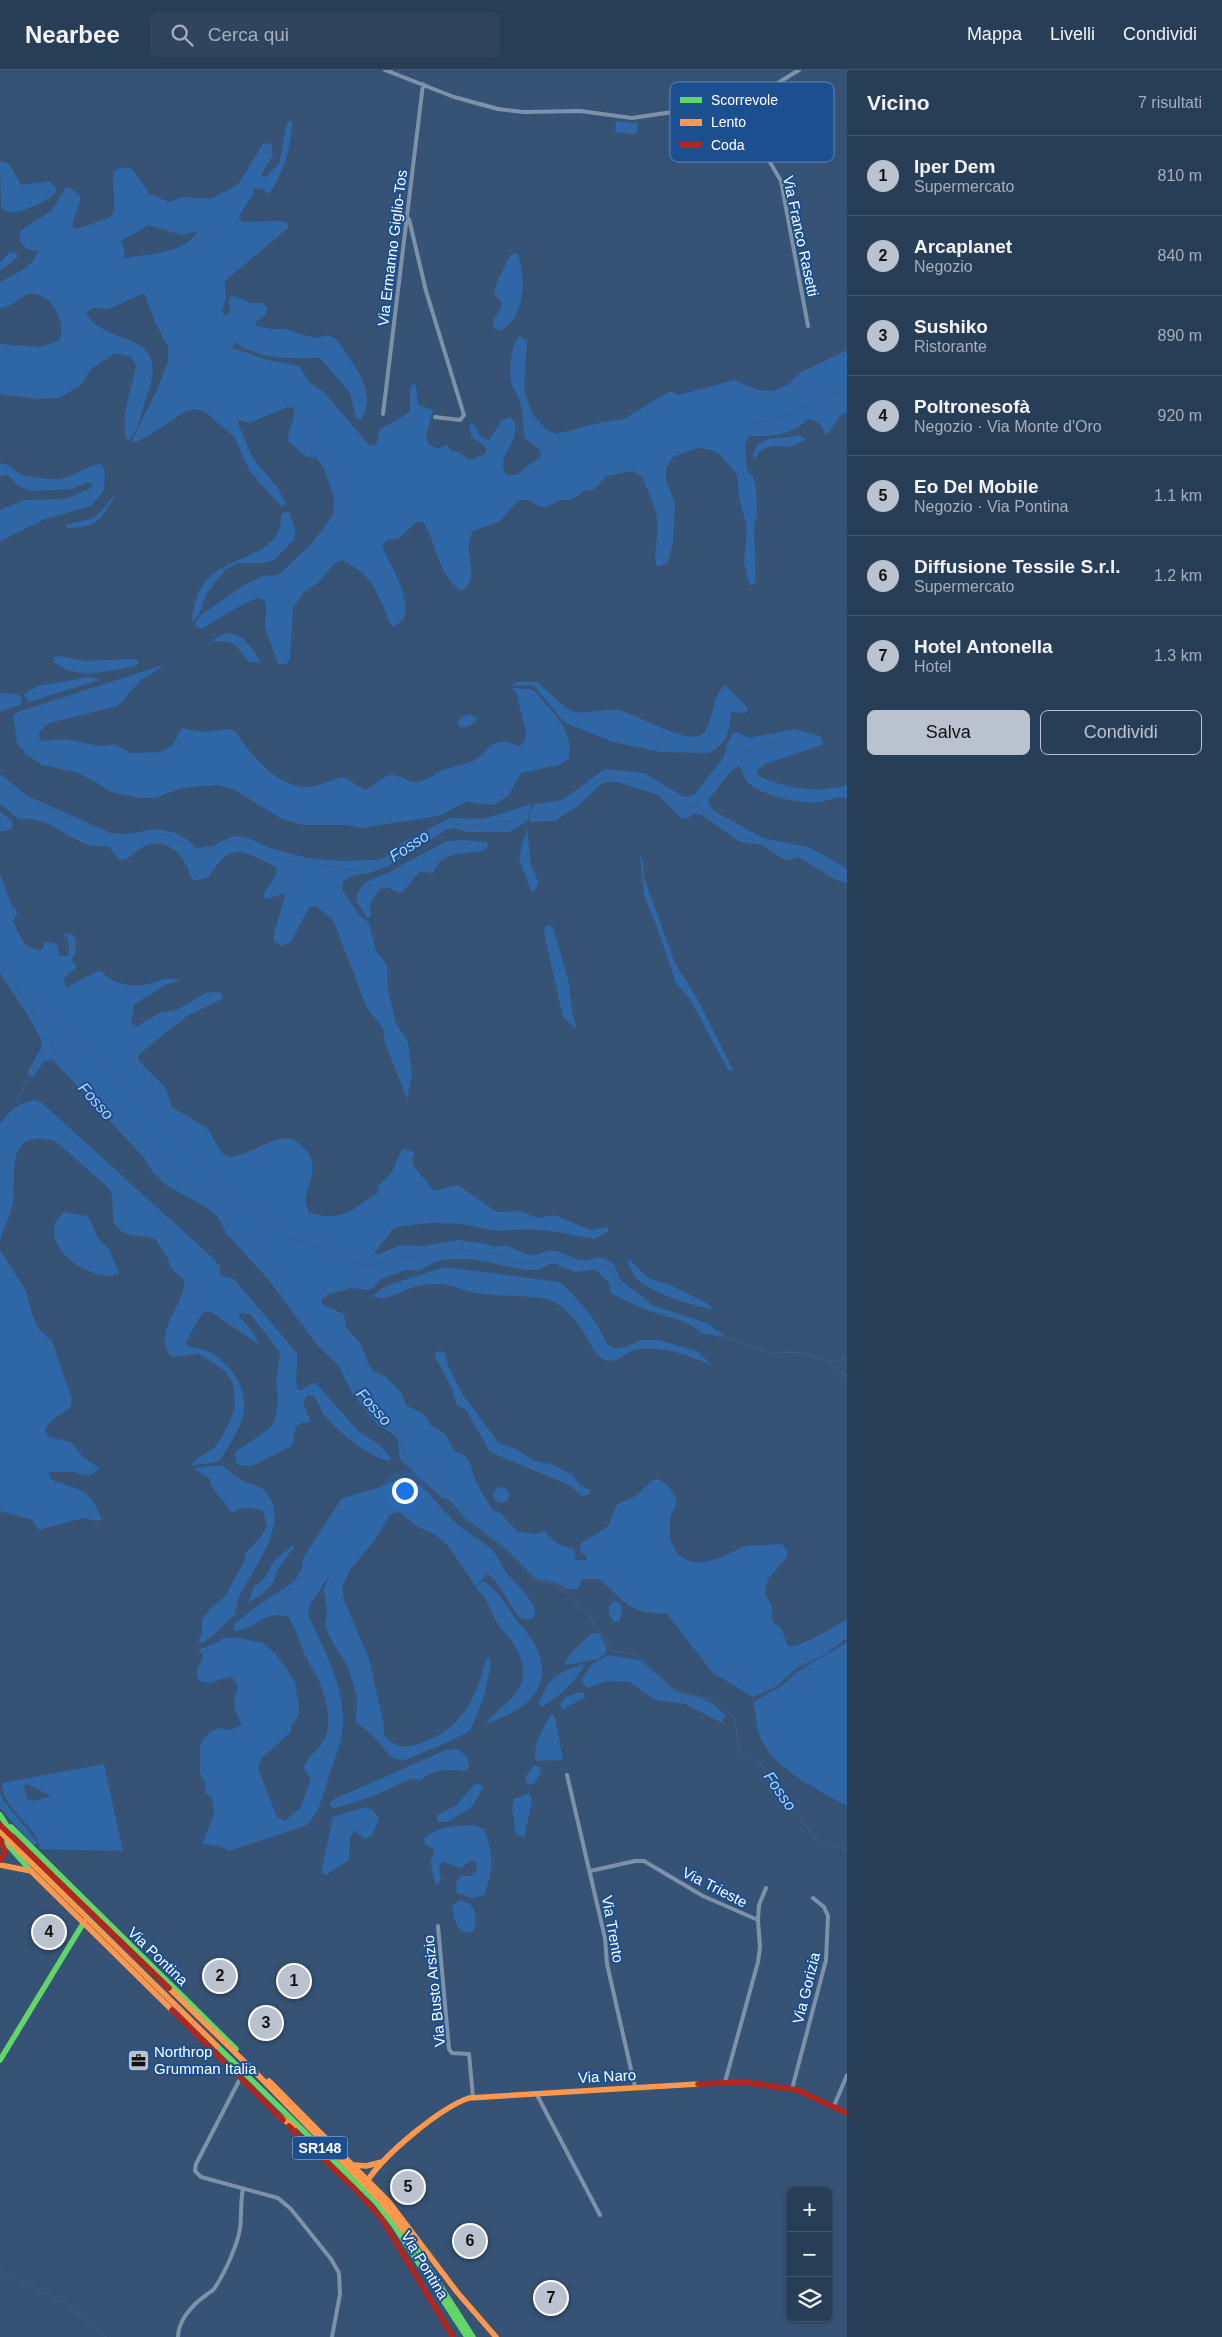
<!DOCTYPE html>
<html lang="it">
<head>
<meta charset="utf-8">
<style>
	:root { --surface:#283e57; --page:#30455d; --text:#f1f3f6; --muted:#a5aeba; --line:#44576d; --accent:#b9c2ce }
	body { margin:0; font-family:Arial,sans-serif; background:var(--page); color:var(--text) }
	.controls { position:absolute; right:15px; bottom:15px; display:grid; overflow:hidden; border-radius:8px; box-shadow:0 1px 4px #0004 }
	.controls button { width:45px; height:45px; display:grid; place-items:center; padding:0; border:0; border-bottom:1px solid var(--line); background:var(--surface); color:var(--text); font:25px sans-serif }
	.you { position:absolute; left:404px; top:1420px; width:18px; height:18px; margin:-12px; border:4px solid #fff; border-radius:50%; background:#1a73e8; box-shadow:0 0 0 8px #1a73e833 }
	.badge { display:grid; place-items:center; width:32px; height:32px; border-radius:50%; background:var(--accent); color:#111; font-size:16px; font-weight:700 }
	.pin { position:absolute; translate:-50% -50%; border:2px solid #fff; box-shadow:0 1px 5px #0006 }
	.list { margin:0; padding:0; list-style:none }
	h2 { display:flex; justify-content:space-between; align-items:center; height:65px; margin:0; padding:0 20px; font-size:21px }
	h2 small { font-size:16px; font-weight:400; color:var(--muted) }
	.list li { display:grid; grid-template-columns:32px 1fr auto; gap:15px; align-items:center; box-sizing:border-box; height:80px; padding:0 20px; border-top:1px solid var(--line) }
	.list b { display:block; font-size:19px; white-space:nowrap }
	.list p { margin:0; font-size:16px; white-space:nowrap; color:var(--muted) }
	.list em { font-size:16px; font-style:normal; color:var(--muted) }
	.actions { display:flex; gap:10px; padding:15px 20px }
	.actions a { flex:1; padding:11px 0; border:1px solid var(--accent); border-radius:8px; text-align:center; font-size:18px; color:var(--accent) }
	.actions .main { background:var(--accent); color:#111 }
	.icon { flex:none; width:28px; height:28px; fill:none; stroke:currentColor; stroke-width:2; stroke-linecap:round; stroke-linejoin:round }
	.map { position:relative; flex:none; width:847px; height:2267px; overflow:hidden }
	header { display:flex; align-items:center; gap:30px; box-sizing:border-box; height:70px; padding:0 25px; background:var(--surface); border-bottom:1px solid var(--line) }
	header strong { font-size:24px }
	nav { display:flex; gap:28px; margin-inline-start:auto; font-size:18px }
	.search { width:350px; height:45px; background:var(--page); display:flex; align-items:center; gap:12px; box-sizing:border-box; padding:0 18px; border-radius:8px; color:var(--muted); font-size:19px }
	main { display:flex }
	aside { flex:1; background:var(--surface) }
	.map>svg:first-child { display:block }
	.green { fill:#2f66a5; fill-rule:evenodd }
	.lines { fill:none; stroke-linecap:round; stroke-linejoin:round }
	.stream { stroke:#3b618d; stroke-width:1 }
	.street { stroke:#7d92a8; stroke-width:4 }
	.fast { stroke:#63d668; stroke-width:5.5 }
	.slow { stroke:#ff974d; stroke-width:5.5 }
	.jam { stroke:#b3261e; stroke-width:5.5 }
	.labels { text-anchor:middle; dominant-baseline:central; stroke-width:4; stroke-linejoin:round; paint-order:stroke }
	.shield { fill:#1b4f8f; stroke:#bbcadd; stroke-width:1 }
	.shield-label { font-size:14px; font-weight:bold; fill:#fff }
	.street-label { font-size:15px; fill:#fff; stroke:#1b4f8f }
	.poi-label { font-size:15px; fill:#fff; stroke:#1b4f8f; text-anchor:start }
	.water-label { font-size:16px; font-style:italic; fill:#b5d3f5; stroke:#1b4f8f }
	.key { fill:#1b4f8f; stroke:#5f84b1; stroke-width:1 }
	.key-label { font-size:14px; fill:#fff }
</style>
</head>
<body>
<header>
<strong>Nearbee</strong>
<div class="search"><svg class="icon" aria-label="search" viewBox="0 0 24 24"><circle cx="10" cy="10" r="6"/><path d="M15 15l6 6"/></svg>Cerca qui</div>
<nav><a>Mappa</a><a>Livelli</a><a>Condividi</a></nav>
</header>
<main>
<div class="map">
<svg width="847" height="2267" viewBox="0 0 847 2267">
	<rect width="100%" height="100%" fill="#365274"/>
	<path class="green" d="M292,51c0,26 -9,53 -23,73l-7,-5 -8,-1 -1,7 -14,21 2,6 39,-1 7,2 1,5 -63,53 1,17 -4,14 4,4 5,-6 -3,-7 2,-6 5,-1 15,7h13l4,5 -1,6 -10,8v4l15,3h15l28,9 14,-3 8,4c17,25 42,51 25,81l-5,-2 -6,-25 -30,-35c-32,1 -57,2 -85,-15l-3,5 36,12 31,6 10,16 15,10 46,54 7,-2c1,-19 5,-16 19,-23 5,-3 10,-7 14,-10v-22l2,-5 4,1 2,20 15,5 -7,26 2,8 10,5 9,-5 4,7 8,1 10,8 16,-6 2,-6 -15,-11 -3,-10 3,-4 10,15 7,2 12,-19 8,-4 6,4c0,4 1,9 0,12 -2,15 -20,28 -8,42h9l24,-18 1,-6 -16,-13c-2,-8 -2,-15 -2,-23 -1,-11 -7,-21 -11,-30 -4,-10 -1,-43 8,-49l7,5 -3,49 9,25 14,15 10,4 45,-12 22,-3 46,-28 9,4 55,-15 24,10 16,1 15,-7 12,-12 46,-22v62l-7,4 -12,18h-3c-3,-10 -7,-13 -17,-15 -15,16 -36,18 -59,17l-4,8 2,26 6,7 3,10 1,29 -3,11 2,55 -6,4 -6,-23 3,-35 -8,-30 -2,-23 -17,-21 -9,-4 -13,-2 -25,9 -7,12v11l9,23 -2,40 -6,21 -10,2c-6,-14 4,-32 0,-48 -2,-13 -10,-28 -15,-41l-10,-6 -25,5 -14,14 -9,1 -13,9h-11l-13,7h-7l-11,-7h-10l-20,22 -26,9c-1,4 -4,8 -4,12 -2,17 11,38 -8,48 -25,-18 -23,-47 -38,-69h-7l-18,17 -11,1 -5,6c10,22 28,48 22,73l-10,8 -4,-4c-12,-29 -18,-49 -48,-63l-7,3 -17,20 -14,9 -11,16 -3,51 -3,5h-9l-13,-36 1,-26 -7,-4 -14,5 -42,25h-7l-1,-5 5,-7 42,-30 21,-10 16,-1 33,-32 21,-28 1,-17 -10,-29 -8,-12h-9l-19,-16c0,-12 7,-20 6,-32l-6,-2 -39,16 -9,-3 -2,3 14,34 26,31 8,17 -5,1 -31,-34 -16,-35 -30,-26 -10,-2 -10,3 -15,11 -30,18 -8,1 26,-52 11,-29v-14l-13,-25 -10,-27 -3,-1 -33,15 -16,-1 -7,5c22,37 87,12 60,86 -5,15 -7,29 -17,41l-4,-2v-26l11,-46 -5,-9 -16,-4 -24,16 -10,16 -22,13 -22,1 -37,-5v-50l40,3 19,-6c8,-16 -5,-44 -24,-47 -13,-2 -21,14 -35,14v-26c15,-8 32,-14 38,-31l-11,-2 -7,-7v-11l31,-20 15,-23h5l9,8c1,13 -9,22 -7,32l4,1 34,-12 3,-6 -1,-40 9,-4 10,2 18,25 19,8 14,-5 28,2 27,-15 25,-40 8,-1 2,12 -12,20 5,2 13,-14 8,-41zM149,155l32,10 17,-4c-12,23 -52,23 -75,27l2,-7 -4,-10z
		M616,51l22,2 -2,12 -21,-3z
		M0,91l9,3 12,21 29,-4 7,8c-2,11 -38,25 -49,23 -2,0 -4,-2 -7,-3z
		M14,182l5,4 -19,15v-8l8,-9z
		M517,183c10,22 9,67 -18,78l-5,-3 -1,-8 7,-10 2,-7 -8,-9c1,-13 11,-26 16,-39z
		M798,365l9,4 -17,8 -18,-1 -12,5 -7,10c0,-29 26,-20 45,-26z
		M0,393c11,1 14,9 23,12 10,2 25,5 35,4 17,-1 27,-14 43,-15l4,6 -1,19 -4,7 -10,10 -47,14 -43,21v-31l25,-10 40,-1 26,-11 1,-5 -5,-1 -14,7 -43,2 -13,-6 -9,-10 -8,1z
		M115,426c-15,25 -17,31 -48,32l-1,-4c26,-4 31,-5 46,-27z
		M289,441l7,23 -3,7 -19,19 -11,3h-25l-13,7 -18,23 -8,21 -7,8c1,-13 3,-26 11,-37 20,-31 80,-26 78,-71z
		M226,563c18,0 27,16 35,30l-12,-1 -14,-17 -6,-3 -18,-1z
		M59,586l25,5 48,-2 6,1 1,3 -4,3c-25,5 -61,15 -81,-4v-5z
		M166,594l-25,16 -23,26 -68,17 -11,9v5l3,4 23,-2 34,7 16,-2 16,9 30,-1 12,-7 6,-13 4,-4 19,4 28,-3 5,2c14,22 42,56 71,56 15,0 24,-8 38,-10l21,13c9,-3 14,-10 22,-14 8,-5 20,6 29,6 11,-1 16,-6 24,-11 10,-4 20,-5 30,-9 22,-9 18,-29 49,-16l6,-5 1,-9 -10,-40 -4,-4 18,1 6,3c16,20 39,39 33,67l-10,6 -38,8 -13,23 -14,9 -28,-3 -27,14 -77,12 -14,-3h-46l-22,-7 -45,-28 -18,-5 -35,3 -27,10h-17l-26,-6 -33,-19 -37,-8 -16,-11 -9,-11 -4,-28 5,-3z
		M89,607l11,3 -71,22 -5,-8 14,-8z
		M517,612h20c9,7 26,25 35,29 14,4 31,-3 46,-1 19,4 67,34 83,25 13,-8 9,-38 24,-50l23,23 -2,5 -15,-1c-1,18 -4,32 -22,41l-49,-1 -47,-10 -42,-17 -7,-3 -28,-34 -4,-3 -21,1z
		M0,623l18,1 4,6 -2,5 -20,7z
		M471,644l7,5 -10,8h-8l-2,-4 3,-6z
		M795,659l25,7 3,4 -1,5 -57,19 -8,7 1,5c27,12 60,18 89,9v14c-9,-4 -17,1 -27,3 -18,3 -61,-6 -74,-22 -3,-4 -4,-10 -6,-14l-8,4 -23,29 -1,5 8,8 47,26 48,10 36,21v14l-11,-3 -38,-23 -7,3 -8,-1 -21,-14 -22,-3 -38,-27 -8,-1 -7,5 -6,-1 -23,-23 -41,-13h-8l-8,2 -23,22 -23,15 -25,1v-10l5,-8 27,-4 43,-31 39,4 40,24 10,-2 29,-37 4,-10 -2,-1 8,-14 4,-1 12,6z
		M0,704l28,22 83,37 15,1 31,-5 18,4 12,6 9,9 17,-2 20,-10 15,2 22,10 37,10 32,3 37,-1 10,-3 14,-13 50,-26 33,1 49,-15 -5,17 -18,11h-42l-12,-4 -9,2 -14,9 -12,4 -29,22 -22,8 -18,3 -8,5 -1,8 17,26 10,8 7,28 11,14 1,25 8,33 12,19 4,33 -5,24 -23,-59 -1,-11 -16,-21 -34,-88 -17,-14 -7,1 -18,35 -10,4 -7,-5v-8l11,-37 -1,-2c-6,0 -11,4 -17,5l-3,-2c0,-12 16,-17 12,-30 -33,-16 -45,-27 -67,10l-14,4 -4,-3c-5,-21 -24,-43 -48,-31 -9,5 -13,13 -24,13l-10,-13c-6,-1 -14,0 -20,-2 -26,-8 -38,-28 -70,-26l-19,-15z
		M0,741l12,10 1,5 -3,4 -10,2z
		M527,758l4,37 8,18 -5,8h-3l-12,-33z
		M463,770l23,2 3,3 -4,5c-19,6 -42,-2 -52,23l-13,-1c-9,8 -10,14 -20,21l-11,-5 -9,1 -10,14 1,14 -4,1 -11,-18c3,-25 32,-22 47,-36l44,-23z
		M640,786l3,3 1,18 31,86 23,37 35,70h-5l-37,-69 -15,-18 -20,-58 -12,-30z
		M0,804l12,32 6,6 -5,9c7,15 10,29 30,29l1,-8 11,1 3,3 1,10h9l1,-6 -1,-13h-5l3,-4 6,1 4,6 -1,15 -4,4 6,8 -13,11 2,10 29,-16 6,-1c11,12 26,16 43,14 17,-3 17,-10 37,-4l-14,3 -33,21 -3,17 5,5 23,-14 17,-3 30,-17 11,-1 5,2 1,3 -3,3 -33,16 -49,39v5l28,28 6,19 35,21 15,25 6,4c20,0 53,-27 68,-16 38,28 -3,50 14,72 34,9 41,-3 68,-20l-1,-6 15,-15 10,-23 13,3 -3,6 1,7 21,26 24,-6 39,27 21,-1 21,7 15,-3 37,15 16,-3 2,3 -1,2 -14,7 -36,-7 -30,-3 -32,2 -34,-7 -30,-1 -31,3 -8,3 -18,23 2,3 24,-10 22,1 35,-6 29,4 8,3c15,-5 22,6 36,8 7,1 11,-4 18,-4 13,-2 21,8 33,9 12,1 16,-7 29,2 8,5 5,14 11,19 6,5 27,19 30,24l57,19 16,12 -22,-2c-14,-14 -35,-16 -53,-23 -12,-4 -28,-12 -39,-18l-2,-10 -11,-11 -5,-2 -18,2 -19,-8h-6l-12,6h-14l-53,-11h-22l-12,2 -18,10 -13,-1 -25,9 -8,9 -6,2 -16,-2 -22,6 -8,6 2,5 21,9 2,13 14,16 10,24 5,5 10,4 16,16 5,13 19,10 6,11 13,7 11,18 10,5 5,7 5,17 17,30 7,2 19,20 19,2 8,-3c7,10 16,16 29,18l2,5 -2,4 2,2h10v-4l-6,-4 1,-9 27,-17 9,-22 17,-7 19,-17 6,-1 10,8 7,11v7l-6,12v23l8,14 9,6 11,3 22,-5 25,-12 37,-2 5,7v6l-19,22 -3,13 7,15v12l3,5 6,4 7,18c9,4 49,-21 59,-27v19l-23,17 -29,14 -19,18 -23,10 -40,-24 -47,-60c-37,2 -42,-13 -67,-34h-17l-4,10h-11l-11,-6 -22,-5 -25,-27 -44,-33 -17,-19 -6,-1 -38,-35 -5,-5 -1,-18 -4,-5 -17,-11 -25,-31 -14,-28 -21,-20 -50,-67 -40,-44 -10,-18 -11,-9 -40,-22 -14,-14 -8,-13 -91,-98 -9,1 -11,17 -6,-5 13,-23 2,-9 -16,-29 -26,-39z
		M547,855l6,2 16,56 3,29 4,15 -2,1 -11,-11 -18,-79 -1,-9z
		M33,1030l8,2 174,158 5,7v8l14,4 63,74c1,11 -3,28 1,37h3l14,-8 43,49 22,14 11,13 -1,3c-18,-1 -53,-30 -65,-45 -5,-6 -6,-14 -12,-20l-5,-1 -5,7 8,20 -10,1 -5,4 -4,19 -40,20 -15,-1 -2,-11 3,-4 32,-22 5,-9 3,-19 -2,-18 4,-30 -30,-38 -11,-1v3l13,15 7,12h-3l-43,-30 -7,-2 -5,4 -16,29c6,5 17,4 25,8 21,12 40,38 33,64 -4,15 -15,31 -23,44l-6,3 -23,2 8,-8 16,-10 14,-23 6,-19 -2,-21 -8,-13 -26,-17 -28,3c-20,-25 15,-52 13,-77l-13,-12 -4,-11 -12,-18c-9,-4 -19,-2 -28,-5 -22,-8 -10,-28 -17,-45l-55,-48c-49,-12 -39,27 -42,60 -1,14 -10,26 -13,40v-117c9,-13 17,-20 33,-24z
		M64,1142l24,4 10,22 11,11 10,25c-24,9 -73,-21 -64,-50 1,-4 6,-9 9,-12z
		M0,1180l26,41 6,23 6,14 14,13 20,58 -1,7c-8,9 -23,13 -26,25l4,6 22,5 11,14 18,13 -8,5 -7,1 -12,-3h-24v4l3,4c30,11 37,8 50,40l-6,1 -13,-3 -44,12 -7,-10 -32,-9z
		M629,1189l19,19 22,7 37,18 6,6c-15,-1 -62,-17 -73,-27 -7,-5 -9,-13 -12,-20z
		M444,1197l115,15 8,6 24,27 17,30 7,3 11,-1 14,-7h19l38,11 15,14c-23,-9 -47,-19 -73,-16 -14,1 -23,19 -38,9 -6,-4 -10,-12 -13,-19 -10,-16 -25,-38 -47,-41 -21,-3 -43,-1 -64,-5 -15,-2 -24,-9 -40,-9 -9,0 -18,1 -26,4 -15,5 -24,14 -39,8l14,-10z
		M439,1281l5,1 5,16 14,27 36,48 17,6 19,12 16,3 22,11 7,11 11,4 -3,5 -6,1 -13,-11 -79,-33 -24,-42 -9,-5 -5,-16 -17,-32v-4z
		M222,1395c8,5 13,12 21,16 7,3 15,4 21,9 30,31 -11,77 -25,107 -2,5 -3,12 -4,18 -11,9 -22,22 -32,28l-5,-1 4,-9v-13l7,-10 17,-15 18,-33 2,-9 14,-15 7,-12 -4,-15c-11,-4 -18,-5 -29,1l-4,-1c-8,-14 -17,-17 -21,-33l-16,-10z
		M402,1408c21,3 38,30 52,43 12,11 26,18 37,28 7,6 10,16 15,23 7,9 29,28 29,40 1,11 -12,8 -17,4l-23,-36 -8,-6 -12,13 -7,-13 -21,-29 -13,-11 -18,-8 -16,-14 -10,2 -15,26 -25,30 -8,17 2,13 25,59 15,66v10c12,13 21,14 37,8 41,-14 56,-45 65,-85l3,-1 2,8 -7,32 -14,34 -22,11 -45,19 -12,-4 -20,-23 -15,-12 1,-25 -9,-30 -19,-31 -4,-12 2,-12 -3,-23 6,-15 -19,29 -3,11c15,36 36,68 35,109 0,18 -10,39 -15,56 -5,17 -9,36 -23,47l-76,25 -10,-5 -17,-2 12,-30 -2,-16 -8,-6 2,-7 -6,-11v-27l4,-9 7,-7 8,-3 10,2 13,-5c-8,-17 -10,-20 -4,-38l-4,-8 -5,-2 -19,6 -11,-2c-6,-11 3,-17 4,-27l-6,-4 18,-6 6,-5 12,-2 30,6 13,11 19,28 4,24 -1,11 -7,9v6l-30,27 -3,9 19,49 8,4 15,-13 11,-29 -7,-11c4,-14 20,-21 23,-36 4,-17 -3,-40 -10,-56 -3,-6 -8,-11 -10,-17 -7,-14 -10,-28 -18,-42 -26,-8 -32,13 -55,14v-7c11,-8 21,-17 32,-24 17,-12 37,-18 37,-42l39,-60 32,-9z
		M493 1425a8 8 0 1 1 16 0a8 8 0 1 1-16 0Z
		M293,1475l1,2 -16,22 -6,16 -10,9 -14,9 6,-17 11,-8 8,-16z
		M481,1512h4c13,9 20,22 29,35 9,11 19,21 24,34 16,41 -19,63 -53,73 26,-29 54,-37 28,-81 -5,-7 -12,-14 -17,-22 -7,-12 -8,-24 -20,-32z
		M614,1531l5,2 3,6 -2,12 -7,1 -4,-9v-7z
		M592,1563h7l8,15 -2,6 -7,5 -31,6 -2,-3 5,-8z
		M847,1572v164c-27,-15 -77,-39 -87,-70 -4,-9 -4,-21 -6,-31l1,-4 25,-14 17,-15z
		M609,1585l31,5 36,32 28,7 12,7 9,9 -3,8 -37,-19 -31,-4 -24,-18 -22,-1 -21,7 -6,-8 11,-16z
		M585,1594c-10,19 -25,32 -43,43l-3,-4c9,-25 21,-32 46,-39z
		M579,1622l5,1 1,4 -23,13 -2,-5 6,-8z
		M551,1643l4,4 8,43 -27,1c-5,-14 9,-35 15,-48z
		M458,1679l10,10 1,8 -4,4c-16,-2 -31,-2 -44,9l-11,-1 -36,17 -41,13 -4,-5 3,-4 114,-50z
		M104,1694l19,87 -83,-2c-3,-25 -37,-37 -38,-66zM27,1714l24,12 -16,5 -8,-2 -3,-13z
		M534,1695l6,2 1,5 -7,12 -7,1 -2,-7z
		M475,1714h5l3,4 -11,19 -25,15h-10v-7l18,-9z
		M0,1722l3,8 34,42 -1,2 -3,1 -33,-37z
		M530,1723l2,8 -8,37 -8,-4 -4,-26 2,-9z
		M365,1737l8,3 6,9 -7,16 -7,4 -10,-8 -5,5 -1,24 -23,15 -5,-3 12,-55z
		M474,1755l10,4c10,25 10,41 0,66l-12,3 -15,-5 -1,-12 5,-5h10l5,-5 1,-7 -5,-4 -11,8 -18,-6 -4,4 2,14 -5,5 -6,-24 4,-8 -2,-5 -7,-3 -1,-6c13,-13 32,-13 50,-14z
		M460,1830c17,3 18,18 13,32l-9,1c-10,-7 -10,-16 -12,-27z"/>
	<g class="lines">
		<path class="stream" d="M753,353l23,-3 71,-32
			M0,712l46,26 79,32 41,-6 37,18 34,-13 29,14 21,8 22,1 46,9 7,-2 3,-5h6l3,3c17,-6 25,-18 39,-27 12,-8 27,-12 40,-18l10,6 34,-7 15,1 18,-6 21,-1 23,-13 19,-18 13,-8c16,3 44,3 57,16 6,8 11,15 18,21l9,-5 6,-1
			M696,737l31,-44 9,-6 30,-14 19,-3h29
			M697,737l33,19 12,10 26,7 7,6 13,4 14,-4c12,13 27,24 45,28
			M0,893l49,75 8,19 50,58 31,27 35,38 43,26 12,19 11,14 13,10 15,19 16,27 39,53 20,13 5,6 4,15 9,13 25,29 11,6 11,27 17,14 5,8 13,11 6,14 23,22 16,9 23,19 23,26 21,4 17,12 17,19 25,36 24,4 37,35 39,10 21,17 6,35 21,12 8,17 11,10 36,48 31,11
			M38,952l46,27 103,95 57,56 44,37 77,29 40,-9 21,-2 11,-8 61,7 17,8h23l13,-6h8l17,6h17l14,3 5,4 8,18 9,7 38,20 27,7 10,12 27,6 40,15 18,-2 18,2 17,6 23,16
			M17,1031c9,-22 23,-39 31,-61
			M828,1292l19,-3
			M432,2181l5,7
			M438,2190l3,4
			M0,2201l70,35 36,31
			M446,2202l2,3"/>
		<path class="street" d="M385,0l69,27 44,12 25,3 57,-1 52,7 74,-11 38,-9 24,-9 31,-19
			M781,13l20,43 -32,27 -2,4 14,24 27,145
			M409,149l17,72 38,124 -4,5 -25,-3
			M383,344l40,-330
			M567,1705l38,163 2,26 28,123
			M590,1801l45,-10h9l59,35 55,24 2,27 -2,15 -33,120
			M758,1850l1,-15 7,-17
			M438,1856l11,123 3,4 17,1 4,43
			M241,2007l-45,87 -1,7 6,6 77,21 13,11 40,50 8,14 1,21 -8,43
			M792,2019l34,-129 2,-44 -4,-9 -11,-9
			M536,2023l64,122
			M834,2036l13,-31
			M178,2267c0,-16 14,-32 27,-41 4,-4 9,-5 11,-10 9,-14 22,-42 24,-58 2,-13 0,-25 3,-39"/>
		<path class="fast" d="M0,1745l11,17
			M11,1757l225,222
			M6,1773l25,28
			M217,1976l159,156 17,22 74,113
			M0,1990l84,-138
			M409,2167l64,100"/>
		<path class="slow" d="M0,1762l217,214
			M0,1795l31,6 141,139
			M169,1918l87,85 125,128 28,36
			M269,2011l120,121 68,90 39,45
			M280,2047l14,10
			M354,2095l12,1 16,-4
			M368,2110c17,-26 72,-72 101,-82l229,-14"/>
		<path class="jam" d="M0,1755l169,163
			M0,1769l5,13 -5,8
			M172,1940l111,110
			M698,2014l46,-2 53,8 50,23
			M289,2056l66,63 27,30 71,118"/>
	</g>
	<defs>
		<symbol id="office-square" viewBox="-11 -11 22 22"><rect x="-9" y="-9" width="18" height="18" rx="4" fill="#b9c2ce" stroke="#1b4f8f"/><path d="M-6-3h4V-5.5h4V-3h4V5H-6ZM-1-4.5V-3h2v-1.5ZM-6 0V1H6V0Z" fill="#111"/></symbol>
	</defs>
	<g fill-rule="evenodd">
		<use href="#office-square" x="126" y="1978" width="25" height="25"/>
	</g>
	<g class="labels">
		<rect class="shield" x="292.5" y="2066.5" width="55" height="23" rx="4"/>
		<g class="shield-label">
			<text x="320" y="2078">SR148</text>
		</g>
		<g class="street-label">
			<text transform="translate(801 166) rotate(78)">Via Franco Rasetti</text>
			<text transform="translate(392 178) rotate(-83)">Via Ermanno Giglio-Tos</text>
			<text transform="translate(715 1817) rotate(27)">Via Trieste</text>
			<text transform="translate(613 1859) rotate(80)">Via Trento</text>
			<text transform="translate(158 1886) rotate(44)">Via Pontina</text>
			<text transform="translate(806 1918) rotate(-76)">Via Gorizia</text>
			<text transform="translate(434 1921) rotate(-96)">Via Busto Arsizio</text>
			<text transform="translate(607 2006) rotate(-3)">Via Naro</text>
			<text transform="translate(425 2195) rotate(59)">Via Pontina</text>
		</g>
		<g class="poi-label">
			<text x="154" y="1981">Northrop<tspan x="154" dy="17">Grumman Italia</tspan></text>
		</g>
		<g class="water-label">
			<text transform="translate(409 776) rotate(-33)">Fosso</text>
			<text transform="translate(96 1031) rotate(48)">Fosso</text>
			<text transform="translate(374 1337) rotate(48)">Fosso</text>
			<text transform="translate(780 1721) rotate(55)">Fosso</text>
		</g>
	</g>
	<rect x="670" y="12" width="164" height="80" rx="8" class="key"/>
	<rect x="680" y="27" width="22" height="6" fill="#63d668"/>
	<rect x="680" y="49" width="22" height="7" fill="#ff974d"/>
	<rect x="680" y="72" width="22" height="6" fill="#b3261e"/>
	<g class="key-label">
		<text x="711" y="35">Scorrevole</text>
		<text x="711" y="57">Lento</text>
		<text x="711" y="80">Coda</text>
	</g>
</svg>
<div class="controls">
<button>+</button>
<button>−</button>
<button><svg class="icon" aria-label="layers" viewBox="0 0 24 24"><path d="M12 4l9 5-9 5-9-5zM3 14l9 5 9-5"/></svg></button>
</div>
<div class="you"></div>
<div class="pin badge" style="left:294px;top:1911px">1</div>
<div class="pin badge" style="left:220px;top:1906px">2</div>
<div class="pin badge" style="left:266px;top:1953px">3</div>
<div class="pin badge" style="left:49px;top:1862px">4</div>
<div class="pin badge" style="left:408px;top:2117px">5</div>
<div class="pin badge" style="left:470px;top:2171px">6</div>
<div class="pin badge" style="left:551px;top:2228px">7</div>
</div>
<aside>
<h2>Vicino<small>7 risultati</small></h2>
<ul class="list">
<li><span class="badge">1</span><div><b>Iper Dem</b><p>Supermercato</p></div><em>810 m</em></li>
<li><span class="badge">2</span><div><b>Arcaplanet</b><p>Negozio</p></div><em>840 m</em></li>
<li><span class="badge">3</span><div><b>Sushiko</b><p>Ristorante</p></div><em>890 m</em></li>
<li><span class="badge">4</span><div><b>Poltronesofà</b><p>Negozio · Via Monte d'Oro</p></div><em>920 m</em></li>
<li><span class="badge">5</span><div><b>Eo Del Mobile</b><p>Negozio · Via Pontina</p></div><em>1.1 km</em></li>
<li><span class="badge">6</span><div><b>Diffusione Tessile S.r.l.</b><p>Supermercato</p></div><em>1.2 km</em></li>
<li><span class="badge">7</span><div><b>Hotel Antonella</b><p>Hotel</p></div><em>1.3 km</em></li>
</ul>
<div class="actions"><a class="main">Salva</a><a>Condividi</a></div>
</aside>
</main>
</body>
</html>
